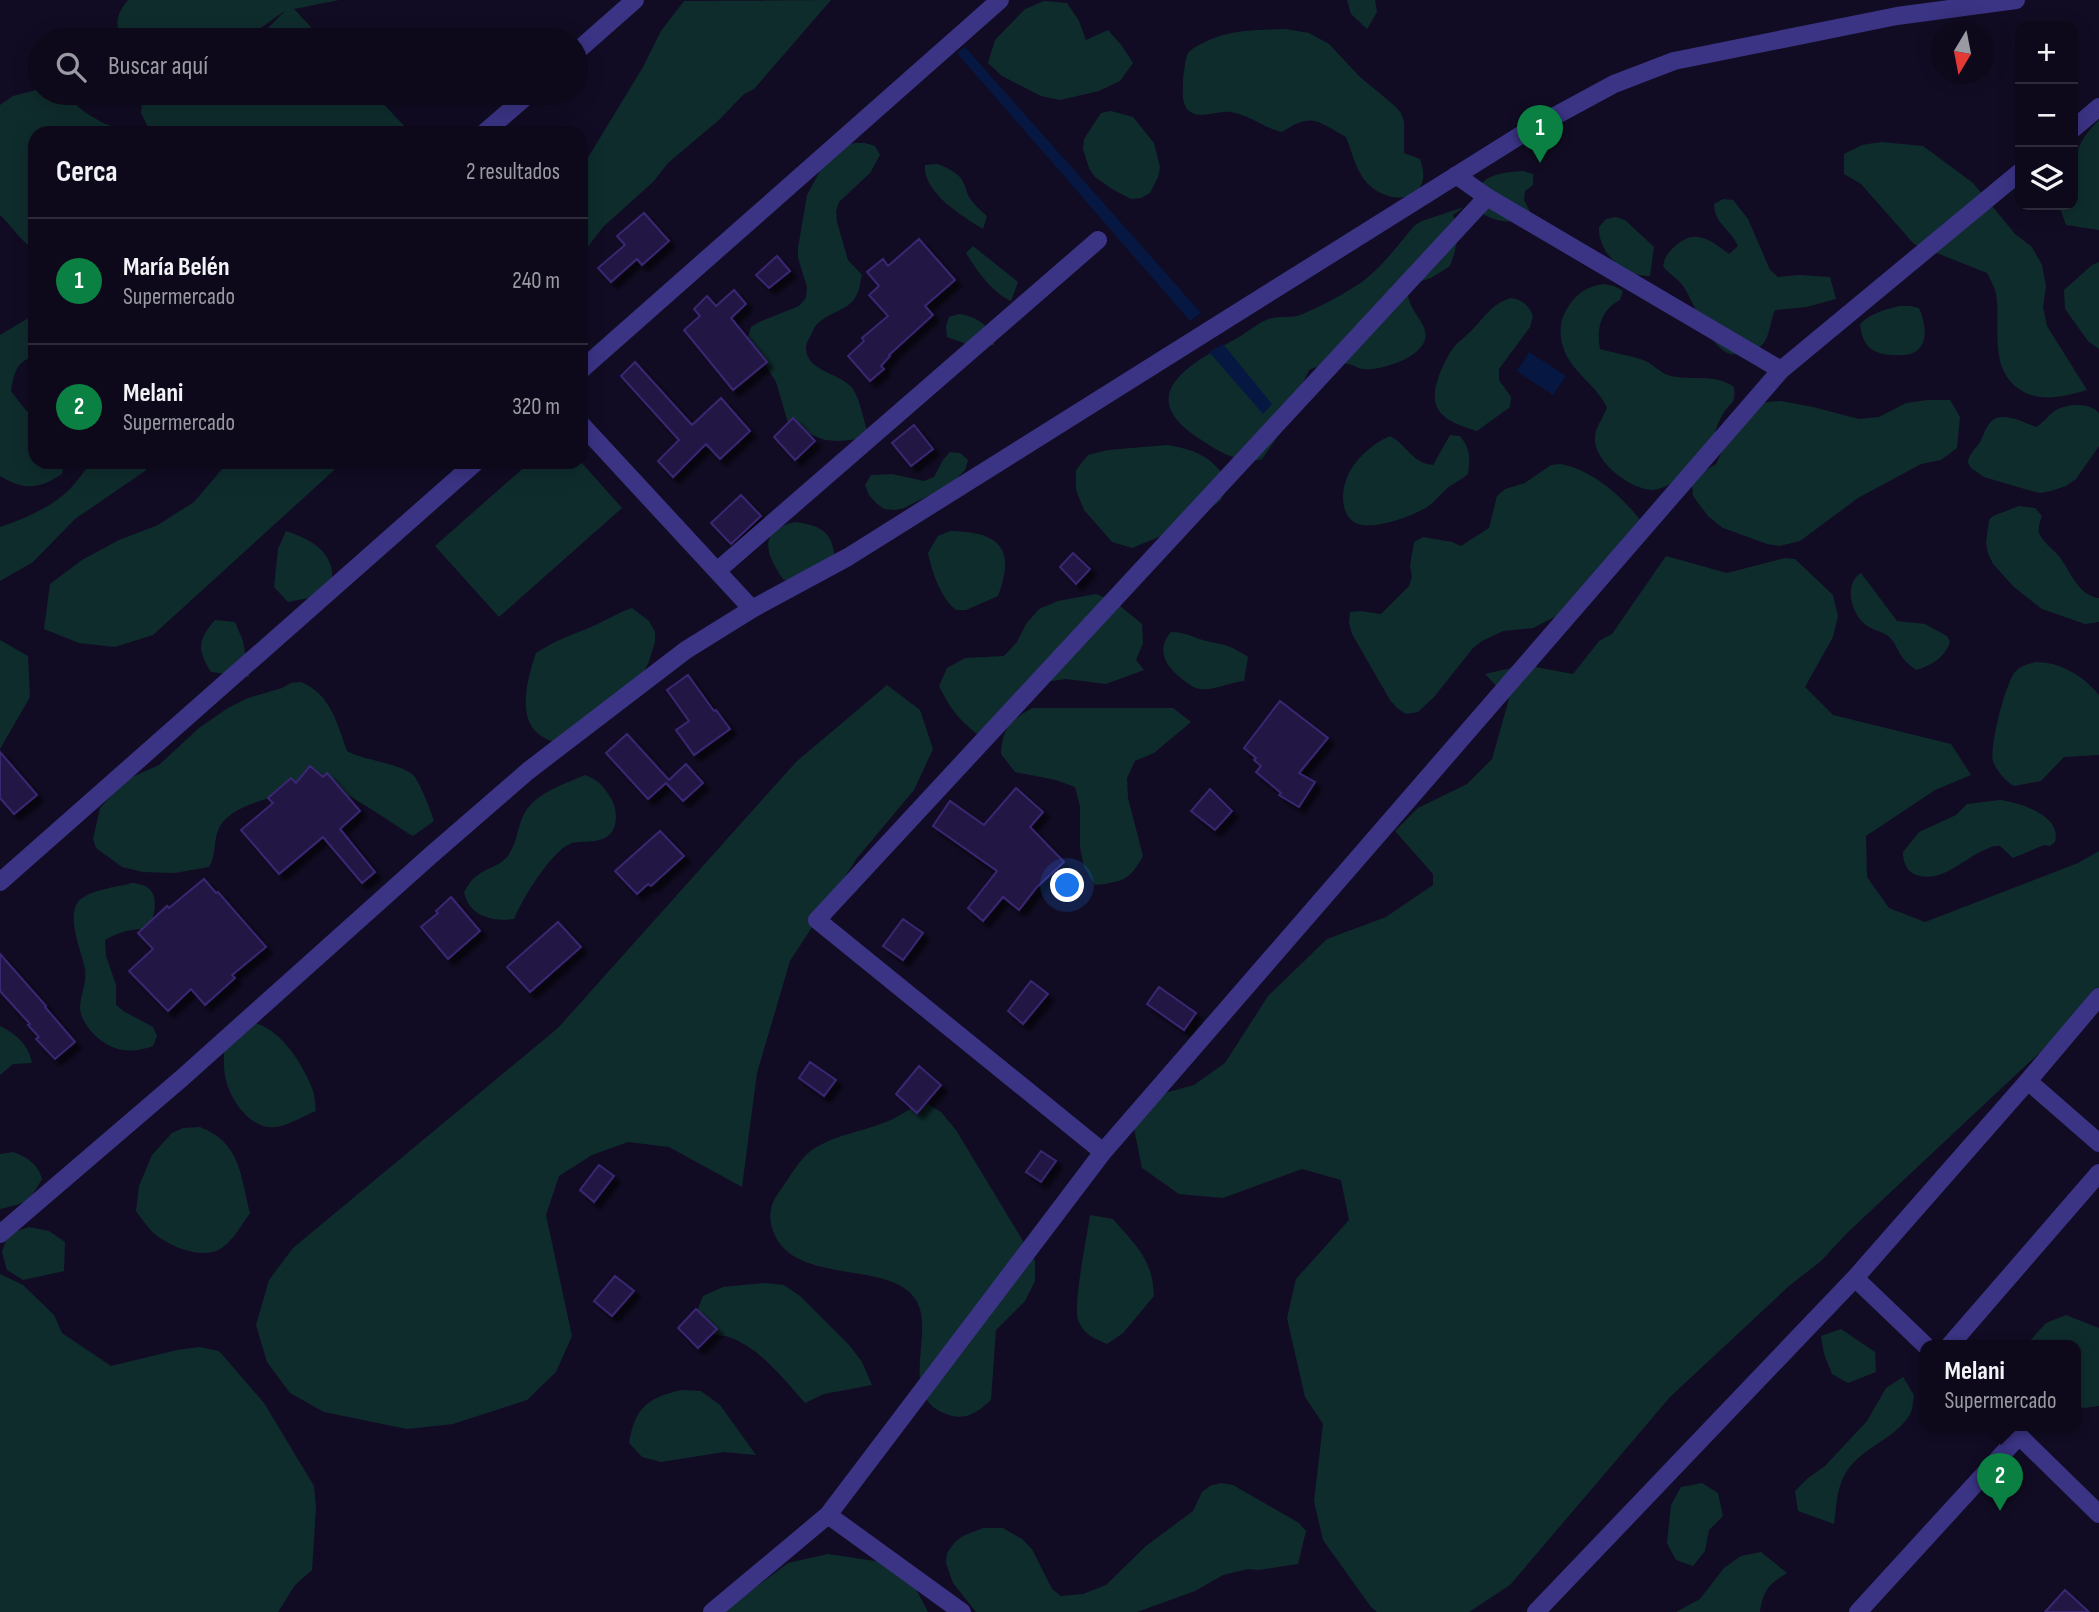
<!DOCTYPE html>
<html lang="es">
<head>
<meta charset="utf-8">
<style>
	:root { --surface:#0d091a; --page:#161223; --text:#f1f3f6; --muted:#9a9aa2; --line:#2d2a39; --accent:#0b8043 }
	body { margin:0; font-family:"Sofia Sans Condensed",sans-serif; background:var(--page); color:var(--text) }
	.controls { position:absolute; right:21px; top:21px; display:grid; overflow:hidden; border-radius:14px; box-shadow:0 4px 18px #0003 }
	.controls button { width:63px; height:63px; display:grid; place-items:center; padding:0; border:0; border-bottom:2px solid var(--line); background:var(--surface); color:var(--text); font:35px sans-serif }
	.compass { position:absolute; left:1931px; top:21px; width:63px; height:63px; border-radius:50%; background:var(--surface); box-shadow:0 4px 18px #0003; rotate:190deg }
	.you { position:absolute; left:1068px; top:886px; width:24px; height:24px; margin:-18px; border:5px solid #fff; border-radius:50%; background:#1a73e8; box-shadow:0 0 0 10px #1a73e833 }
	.badge { display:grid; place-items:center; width:46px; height:46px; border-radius:50%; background:var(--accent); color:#fff; font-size:23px; font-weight:700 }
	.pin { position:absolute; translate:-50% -58px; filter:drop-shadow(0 2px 4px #0008) }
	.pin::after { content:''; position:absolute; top:37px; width:24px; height:21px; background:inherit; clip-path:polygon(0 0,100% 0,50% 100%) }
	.popup { position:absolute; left:1920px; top:1340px; width:161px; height:91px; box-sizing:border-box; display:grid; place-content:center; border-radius:14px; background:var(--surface); filter:drop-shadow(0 2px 5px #0005); font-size:23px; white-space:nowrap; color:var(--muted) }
	.popup b { font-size:26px; color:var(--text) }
	.popup::after { content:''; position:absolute; left:50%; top:100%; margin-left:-14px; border:14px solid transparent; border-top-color:var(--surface) }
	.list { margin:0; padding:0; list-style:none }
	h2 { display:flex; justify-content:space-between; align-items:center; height:91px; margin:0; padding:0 28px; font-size:30px }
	h2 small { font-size:23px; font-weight:400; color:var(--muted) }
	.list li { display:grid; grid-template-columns:46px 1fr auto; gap:21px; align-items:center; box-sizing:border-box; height:126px; padding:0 28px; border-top:2px solid var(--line) }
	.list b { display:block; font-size:26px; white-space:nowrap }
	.list p { margin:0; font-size:23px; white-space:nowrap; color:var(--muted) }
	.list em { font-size:23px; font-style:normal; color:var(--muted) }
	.icon { flex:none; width:38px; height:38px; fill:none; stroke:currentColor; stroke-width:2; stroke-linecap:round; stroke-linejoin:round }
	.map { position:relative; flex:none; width:2099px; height:1612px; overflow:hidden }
	.search { position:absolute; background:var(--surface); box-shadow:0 4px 18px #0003; left:28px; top:28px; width:560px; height:77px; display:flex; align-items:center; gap:18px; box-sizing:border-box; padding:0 24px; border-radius:38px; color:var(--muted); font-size:26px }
	.panel { position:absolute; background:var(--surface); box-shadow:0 4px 18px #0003; left:28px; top:126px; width:560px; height:343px; border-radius:21px }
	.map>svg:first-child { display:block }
	.green { fill:#0f2c2d }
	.water { fill:#061841 }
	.building { fill:#231745; stroke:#3a2772; stroke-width:2; filter:url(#shadow) }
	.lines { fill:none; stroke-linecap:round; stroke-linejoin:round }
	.minor { stroke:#3b3485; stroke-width:18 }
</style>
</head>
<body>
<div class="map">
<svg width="2099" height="1612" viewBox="0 0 2099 1612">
	<defs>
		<filter id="shadow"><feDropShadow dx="6" dy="6" stdDeviation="2" flood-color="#0009"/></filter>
	</defs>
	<rect width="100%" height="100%" fill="#110c23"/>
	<path class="green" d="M128,0h211l-45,9 29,31h-67l30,-30 -42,30h-123c-6,-16 -5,-26 7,-40z
		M831,0l-77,89 -10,5 -24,25 -52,44 -14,18 -51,46 -16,21 -6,6v-85l62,-102 18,-36 23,-30z
		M1347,0h28l2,12 -10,17 -16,-15z
		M1044,1l23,2 12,18 7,19 22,-10 14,16 11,17 -13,18 -21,10 -39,9 -19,-4 -39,-20 -14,-13 7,-23 30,-31z
		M1285,29l24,4 20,11 31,33 35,29 6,7 3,9v31l16,6c15,39 -26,51 -53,24 -11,-12 -15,-31 -21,-46 -29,-16 -34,-25 -64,-5 -18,-4 -32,-17 -51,-20 -13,-2 -31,8 -42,-1 -8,-7 -6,-21 -6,-31 1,-7 2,-21 5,-27 3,-4 9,-7 13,-9 27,-15 55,-14 84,-15z
		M40,89v4h21l25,20 17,10 20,7 3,3h-91v117c-14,-8 -23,-24 -35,-35v-110l13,-9z
		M143,93h230l38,40h-256l-5,-2 -9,-18z
		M1111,111l22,6 21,26 6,24 -2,10 -8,16 -9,5 -10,1 -19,-10 -17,-12 -6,-9 -6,-19 1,-10 17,-26z
		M2099,120v110l-33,-5 -7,-19 14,-1c0,-37 -3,-57 26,-85z
		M1881,142l42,4 50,37 42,51 17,13 10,18 4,21 -3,21 4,19 40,64c-24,7 -51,14 -72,-4 -26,-23 -14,-62 -19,-93 -2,-7 -6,-14 -9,-20l-73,-29 -53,-60 -17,-10v-20l18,-9z
		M854,143h11l10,3 5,9 -10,18 -31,29 -3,9 1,11 11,38 14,15c-2,6 -2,15 -6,21 -9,18 -37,16 -44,37 -2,4 -6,10 -6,15 0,24 36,25 47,41 7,11 10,29 14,41l-7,9 -22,2 -13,-1 -29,-11 -8,-6 -12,-41 -28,-45 3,-10 8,-5 40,-16 7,-8 1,-11 -9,-29v-10l9,-53 15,-28 21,-21z
		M937,164c11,4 23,9 27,20 2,3 2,7 4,11 4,8 12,15 19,21l-4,13c-20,-12 -61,-37 -58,-64z
		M1523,171l10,3v11l-8,6 -1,9 10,19c-19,4 -42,5 -57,-10 0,-6 0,-13 1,-18 5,-18 30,-19 45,-20z
		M1723,199l10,1 15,19 22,51 8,7 21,-2 31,2 6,22 -30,8 -31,3c-5,11 -5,27 -13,35 -4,4 -9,5 -15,7 -4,1 -11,3 -16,2 -20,-4 -36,-49 -46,-65 -5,-10 -16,-14 -22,-23 2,-9 4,-12 11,-19 22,-20 36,-7 55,7l9,-8c-7,-17 -24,-22 -24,-42z
		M1464,207l-11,8c8,17 3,35 -3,51l-19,12 -19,6c-1,2 -4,8 -4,10 1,22 34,37 7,59 -11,9 -39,18 -52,16 -3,0 -8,-3 -11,-4 -13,-4 -31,0 -43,5l-29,63 -18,26c-21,6 -42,-7 -59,-18 -72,-44 -16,-76 31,-101 11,-6 21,-15 32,-20 11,-5 26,-1 37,-6 18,-8 39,-19 56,-30 22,-15 38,-38 55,-58l8,-5z
		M1616,217l9,3 29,27 -4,29c-26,1 -52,-23 -51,-49l7,-8z
		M973,246l45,36 -7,19c-19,-9 -34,-30 -45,-48z
		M2099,262v87l-11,-8 -23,-32 -1,-19 28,-25z
		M1604,284l10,2 9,5 -3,9c-19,9 -24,30 -20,49 14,4 29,6 43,11 10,3 17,14 28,16 21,5 43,-3 63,11 2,19 -4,14 -11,27 -6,9 -8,21 -12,30 -6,11 -19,24 -29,32 -6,6 -20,13 -29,14 -22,0 -61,-29 -58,-54 1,-10 9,-19 12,-29 -13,-26 -42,-38 -46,-69 -1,-12 0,-20 7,-31 9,-14 20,-21 36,-23z
		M1511,298c12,2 17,7 22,18l-3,11 -31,42v11l12,17 -1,10 -33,24c-13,-4 -34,-10 -40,-24 -8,-16 8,-48 17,-60 5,-6 11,-10 16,-15 15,-14 19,-27 41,-34z
		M1899,306h11l9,2c10,23 9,49 -21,47 -24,0 -35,-6 -38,-31 11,-11 24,-14 39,-18z
		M35,314v42c-19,5 -21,18 -24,35l13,17 11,11v43h29l-2,12c-23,15 -37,17 -62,2v-141z
		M959,314c16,2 25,9 35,21v10l-19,2 -28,-10 -1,-11 3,-9z
		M1928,400h22l10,17 -3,31 -16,12 -20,4 -63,34 -58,43 -21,5 -12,-2 -44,-16 -15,-12 -15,-20 -1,-11 4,-9 20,-12 19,-39 24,-22 22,-2 32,6 46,12 20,-2 27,-14z
		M2073,405c9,0 19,0 26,8v33l-23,33 -10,7 -15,5 -11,2 -12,-3 -44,-13 -13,-9 -3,-5c0,-10 9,-14 13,-23 3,-5 4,-11 8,-16 11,-15 33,-2 47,3 17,-11 12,-18 37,-22z
		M1450,435l10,1c11,13 10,23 8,38 -6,5 -12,8 -18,12 -7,5 -13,13 -20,19 -13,10 -55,25 -72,19 -20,-8 -17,-37 -8,-53 8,-14 25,-29 40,-35 16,8 23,28 43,29z
		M1167,445c31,5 45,12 63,39l-10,17 -32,24 -56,23 -20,-6 -28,-32 -8,-20v-20l12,-15 20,-5z
		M950,452l10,1 8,7 -3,10 -13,14 -48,24 -9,2 -11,-1 -8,-6 -7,-8 -4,-10 6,-10 21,-1 32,7 10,-4 9,-17z
		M92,462h62l-9,9 -70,48 -42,43 -33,19v-54c24,-8 52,-20 70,-38 8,-9 14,-18 22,-27z
		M228,462h115l-190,173 -38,12 -36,-4 -35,-14 6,-45 32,-24 37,-20 39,-15 36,-23z
		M530,462h51l41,46 -123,109 -64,-71z
		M1561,464c31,6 61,32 80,57l-65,85 -43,22 -30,3 -21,10 -9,7 -39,49 -16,15 -12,2 -9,-6 -7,-8 -38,-66 -3,-11 1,-11 10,-1 21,3 28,-28 3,-9 -2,-11 4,-24 9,-5 29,5 9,4 28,-18 8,-32 8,-7 20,-6 26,-18z
		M2019,506l16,2 7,8c-2,5 -4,12 -3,17 3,9 17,18 22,26 10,14 18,37 38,39v24l-14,2 -43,-15 -28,-22 -21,-23 -5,-11 -2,-10 3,-23 4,-4z
		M794,522c26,3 39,9 41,38l-43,22 -9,-3c-17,-25 -26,-47 11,-57z
		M286,531c20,7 42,16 46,40 1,7 -2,16 -3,23l-41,8 -14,-15 4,-38z
		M950,531c50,1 66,17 48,65l-32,14h-10c-15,-12 -24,-38 -28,-57l10,-17z
		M1666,556l61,17 58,-15 10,1 38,36 5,21 -5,21 -28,50 28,28 118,29 20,31 -36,15 -69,46 1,41 22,31 36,14 153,-59 21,-12v151l-30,23 -222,208 -26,28 -32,25 -119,111 -160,188 -41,27h-92l-6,-5 -48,-67 -9,-39 9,-77 -18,-27 -18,-79 9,-39 53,-59 -8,-40 -39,-11 -79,29 -44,-4 -37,-26 -8,-40 23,-33 37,-10 31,-22 43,-67 59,-57 59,-22 47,-32v-11l-38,-43 23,-23 49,-24 25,-25 17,-60 -24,-25 40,-9 48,9 26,-33 13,-7z
		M1861,573l36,48 28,3 22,12 3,6c-5,15 -19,24 -34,28 -4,-4 -10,-7 -13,-12 -6,-7 -7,-16 -16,-23 -6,-4 -14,-5 -20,-9 -16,-11 -24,-42 -6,-53z
		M1096,594l18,7 28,23 1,19 -7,17 8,10 -38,14 -40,-5 -21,3 -49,41 -19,11c-18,-14 -28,-27 -38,-48l8,-18 18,-10 39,-2 13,-14 9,-18 13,-15 19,-8z
		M632,608l17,13 6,11v10l-7,22 -16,29 -71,50c-49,-7 -36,-58 -25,-90 18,-12 36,-18 55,-26 14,-6 26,-14 41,-19z
		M215,620l20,2 8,19 6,36 -38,-5c-14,-23 -14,-31 4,-52z
		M1171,632c11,0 18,3 28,7 22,6 29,4 49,18l-4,24c-13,1 -32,10 -43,8 -6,0 -11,-4 -15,-7 -18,-13 -32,-30 -15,-50z
		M0,640l28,16 2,41 -30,52z
		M2036,662c24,0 48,14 63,33v60l-35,2 -23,24 -27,5c-8,-4 -18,-16 -21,-25 -4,-13 13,-81 23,-90 6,-6 13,-7 20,-9z
		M301,682c30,13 36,41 46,69 17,10 55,12 67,25 6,7 17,35 20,45l-21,15c-19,-11 -65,-45 -84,-48 -21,-3 -44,6 -63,11 -16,5 -37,12 -46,27 -7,12 -3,27 -11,41l-34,6 -32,-1 -21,-5 -26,-19 -3,-9 7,-31 21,-23 9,-7 29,-13 40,-37 29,-20 20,-10 34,-10 9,-5z
		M887,685l33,25 13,39 -19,41 -57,68 -67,103 -33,112 -15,114 -73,-40 -41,-5 -36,13 -33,21 -13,39 26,121 -16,36 -29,28 -74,24 -46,5 -83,-17 -34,-19 -23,-31 -11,-37 13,-45 24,-32 265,-220 238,-266z
		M1032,708h141l18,14 -37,31 -19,8 -8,17 1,20 15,58c-13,24 -20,26 -48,29l-11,-18 -4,-20v-41l-5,-19 -19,-7 -41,-8 -14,-18c2,-27 8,-32 31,-46z
		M585,775c14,5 19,12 27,25 7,14 6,36 -13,40 -13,4 -23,-2 -36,8 -19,16 -39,48 -49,71 -22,3 -45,-3 -50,-27 4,-6 7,-13 14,-17 8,-7 20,-8 28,-17 10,-11 11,-27 16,-40 10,-24 40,-33 63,-43z
		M2000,800c20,3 62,15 55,42l-5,4 -6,-1 -31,13 -13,-12c-5,0 -7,0 -11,2 -24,8 -45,36 -73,27 -10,-4 -13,-13 -13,-23l16,-20 37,-17 11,-11z
		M132,883c34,3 21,30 17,52l-9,-6c-13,1 -23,4 -35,11l1,16 10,29v20l9,7 28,15 4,9 -4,10c-27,10 -49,3 -66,-20 -4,-6 -7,-12 -7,-20 1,-13 7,-23 5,-37 -3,-17 -19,-51 -7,-67 9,-12 40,-15 54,-19z
		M255,1023c27,8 47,40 57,65 3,7 3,15 4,23 -13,5 -28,15 -41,16 -25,3 -46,-29 -50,-51 -2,-13 -1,-25 0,-38z
		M0,1026c16,8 29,19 32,37l-19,1 -13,11z
		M923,1101l18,11 15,18 79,131v20l-10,20 -29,29 -5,70c-12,11 -25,21 -42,15 -48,-15 -21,-68 -28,-102 -12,-60 -126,-21 -148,-82 -5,-14 -3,-27 6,-39 10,-13 20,-33 33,-42 22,-15 49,-18 74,-28 13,-5 25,-14 37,-21z
		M200,1127c41,16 40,48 50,86 -8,11 -16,26 -27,34 -18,14 -49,1 -66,-11 -8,-6 -15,-17 -21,-25l3,-25 13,-31 20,-22 11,-5z
		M13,1152c14,5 25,12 29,27 -14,24 -16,24 -42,30v-55z
		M1090,1215l23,4c22,26 40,40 41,77l-31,37 -16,11c-12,-5 -24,-10 -29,-24 -5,-17 9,-83 12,-105z
		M29,1227l20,4 16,11 -1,29 -41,9 -16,-10 -5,-18 6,-18z
		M0,1274l23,11 31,30 8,18 49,33 66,-16 22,-3 20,4 45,52 50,83 2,22 -4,62 -17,15 -17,27h-278z
		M765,1283l19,2 16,11 50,50 12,16 10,23 -48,9 -19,9c-21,-24 -45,-55 -76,-66 -7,-2 -15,-2 -22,-3l-12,-18 8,-20 20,-9z
		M2066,1315l33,13v78l-15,2 -9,-3v-60h-49l20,-22z
		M1841,1329l34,23 1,20 -28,11 -16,-9 -8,-20 -3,-18z
		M1903,1377l11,18c-1,6 -1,16 -5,21 -17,27 -58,33 -69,70 -4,12 -4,26 -6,38l-36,-13 -3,-20 13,-13 17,-12 42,-45 19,-33z
		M681,1390l20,1 19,14 36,50 -32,-3 -63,10 -19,-5 -13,-14c6,-35 18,-45 52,-53z
		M1221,1483l12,2 66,38 7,8 -8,33 -39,6 -11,-1 -25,6 -28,16 -58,21h-161l-23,-29 -7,-20 1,-10 8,-11 8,-6 20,-8h20l19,11 10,10 20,40 9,7 22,-2 23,-9 40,-39 47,-35 9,-19 8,-6z
		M1702,1483l16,10 5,23 -14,14 -4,21 -12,15 -17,-6 -9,-17 4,-38 10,-18z
		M1761,1552l26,21c-18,11 -24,17 -27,39h-84l24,-13 24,-31 17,-12z
		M828,1554l61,9 17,7 22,42h-214l25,-12 49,-37z"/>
	<path class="water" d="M965,47l236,266 -11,8 -233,-268z
		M1223,344l49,60 -9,10 -54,-62z
		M1529,352l37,24 -13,19 -36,-24z"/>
	<path class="building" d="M644,213l25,28 -27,24 -5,-6 -26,23 -13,-14 27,-23 -8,-9z
		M919,239l36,41 -30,26 8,9 -44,40 1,1 -9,10 3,3 -14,12 -22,-25 16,-15 -2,-3 26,-22 -19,-21 10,-9 -12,-14 16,-13 5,7z
		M777,256l13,15 -21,17 -13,-13z
		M734,290l12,14 -15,14 36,44 -34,28 -49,-60 16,-14 -6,-7 13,-13 9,10z
		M635,362l57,63 29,-27 29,33 -30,28 -14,-15 -33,33 -15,-16 21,-21 -58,-64z
		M793,418l22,23 -20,19 -21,-23z
		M914,425l19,24 -22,17 -19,-23z
		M741,495l20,21 -30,28 -20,-21z
		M1073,553l17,16 -14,15 -16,-17z
		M688,675l26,36 2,-1 14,19 -36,26 -18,-25 13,-9 -22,-31z
		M1280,701l48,37 -29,35 16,9 -16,25 -20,-12 2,-2 -25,-21 5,-6 -7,-6 2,-2 -12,-10z
		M627,734l42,46 17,-16 17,19 -20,18 -17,-18 -18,16 -42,-46z
		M0,752l37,43 -23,19 -14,-16z
		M310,766l13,11 4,-4 33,38 -20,18 35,43 -13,11 -39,-46 -44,37 -38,-44 32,-27 -5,-5 23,-20 5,5z
		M1016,788l27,24 -13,15 34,35 -27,25 -18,23 -16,-13 -20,24 -15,-13 29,-37 -64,-45 17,-25 34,24z
		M1210,789l22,22 -17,19 -24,-19z
		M660,831l24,25 -33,30 -3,-2 -11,10 -22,-23z
		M204,879l12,14 2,-1 48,55 -34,28 3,3 -30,27 -14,-16 -23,22 -39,-40 24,-22 -15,-16 29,-27 2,2z
		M451,897l29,34 -32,28 -27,-32 17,-14 -2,-2z
		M903,919l20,14 -20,27 -20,-14z
		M558,922l23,25 -51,45 -23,-25z
		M0,954l46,52 -1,1 30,35 -20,17 -19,-20 3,-2 -11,-12 2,-1 -30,-33z
		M1031,981l17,13 -25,30 -15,-13z
		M1159,987l37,26 -12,17 -37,-26z
		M810,1062l26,18 -12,16 -25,-18z
		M919,1066l22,19 -24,28 -21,-19z
		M1041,1151l15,10 -15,21 -15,-10z
		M599,1165l15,11 -20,26 -14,-12z
		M615,1276l19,15 -22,25 -18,-15z
		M696,1309l21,20 -19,19 -20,-20z
		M2065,1590l24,22h-44z"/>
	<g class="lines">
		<path class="minor" d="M576,52l59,-52
			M2073,129l26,-22
			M484,133l46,-40
			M1456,175l31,22 294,173
			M581,370l419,-370
			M581,424l171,185
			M717,571l381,-331
			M0,882l476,-420
			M2028,1081l71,62
			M1103,1152l-286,-232 670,-723
			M0,1234l182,-156 248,-222 98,-85 158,-121 66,-41 96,-52 679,-426 87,-47 60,-23 223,-45 119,-16
			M1855,1278l70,67
			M1950,1345l149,-172
			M2008,1425l91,89
			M828,1515l134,97
			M712,1612l116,-97 275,-363 678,-782 239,-198
			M1536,1612l319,-334 173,-197 71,-84
			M1858,1612l161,-176"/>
	</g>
</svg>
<div class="controls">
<button>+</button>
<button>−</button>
<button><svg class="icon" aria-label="layers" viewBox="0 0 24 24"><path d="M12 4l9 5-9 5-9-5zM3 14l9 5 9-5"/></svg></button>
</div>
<svg class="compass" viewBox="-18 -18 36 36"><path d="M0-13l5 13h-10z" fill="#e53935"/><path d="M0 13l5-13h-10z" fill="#9a9aa2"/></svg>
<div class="you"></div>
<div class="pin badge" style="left:1540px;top:163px">1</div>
<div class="pin badge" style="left:2000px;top:1511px">2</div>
<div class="popup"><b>Melani</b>Supermercado</div>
<div class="search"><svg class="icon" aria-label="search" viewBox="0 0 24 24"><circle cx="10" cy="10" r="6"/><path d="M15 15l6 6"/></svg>Buscar aquí</div>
<section class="panel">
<h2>Cerca<small>2 resultados</small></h2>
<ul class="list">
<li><span class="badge">1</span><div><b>María Belén</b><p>Supermercado</p></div><em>240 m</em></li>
<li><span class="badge">2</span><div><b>Melani</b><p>Supermercado</p></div><em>320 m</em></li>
</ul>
</section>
</div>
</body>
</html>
